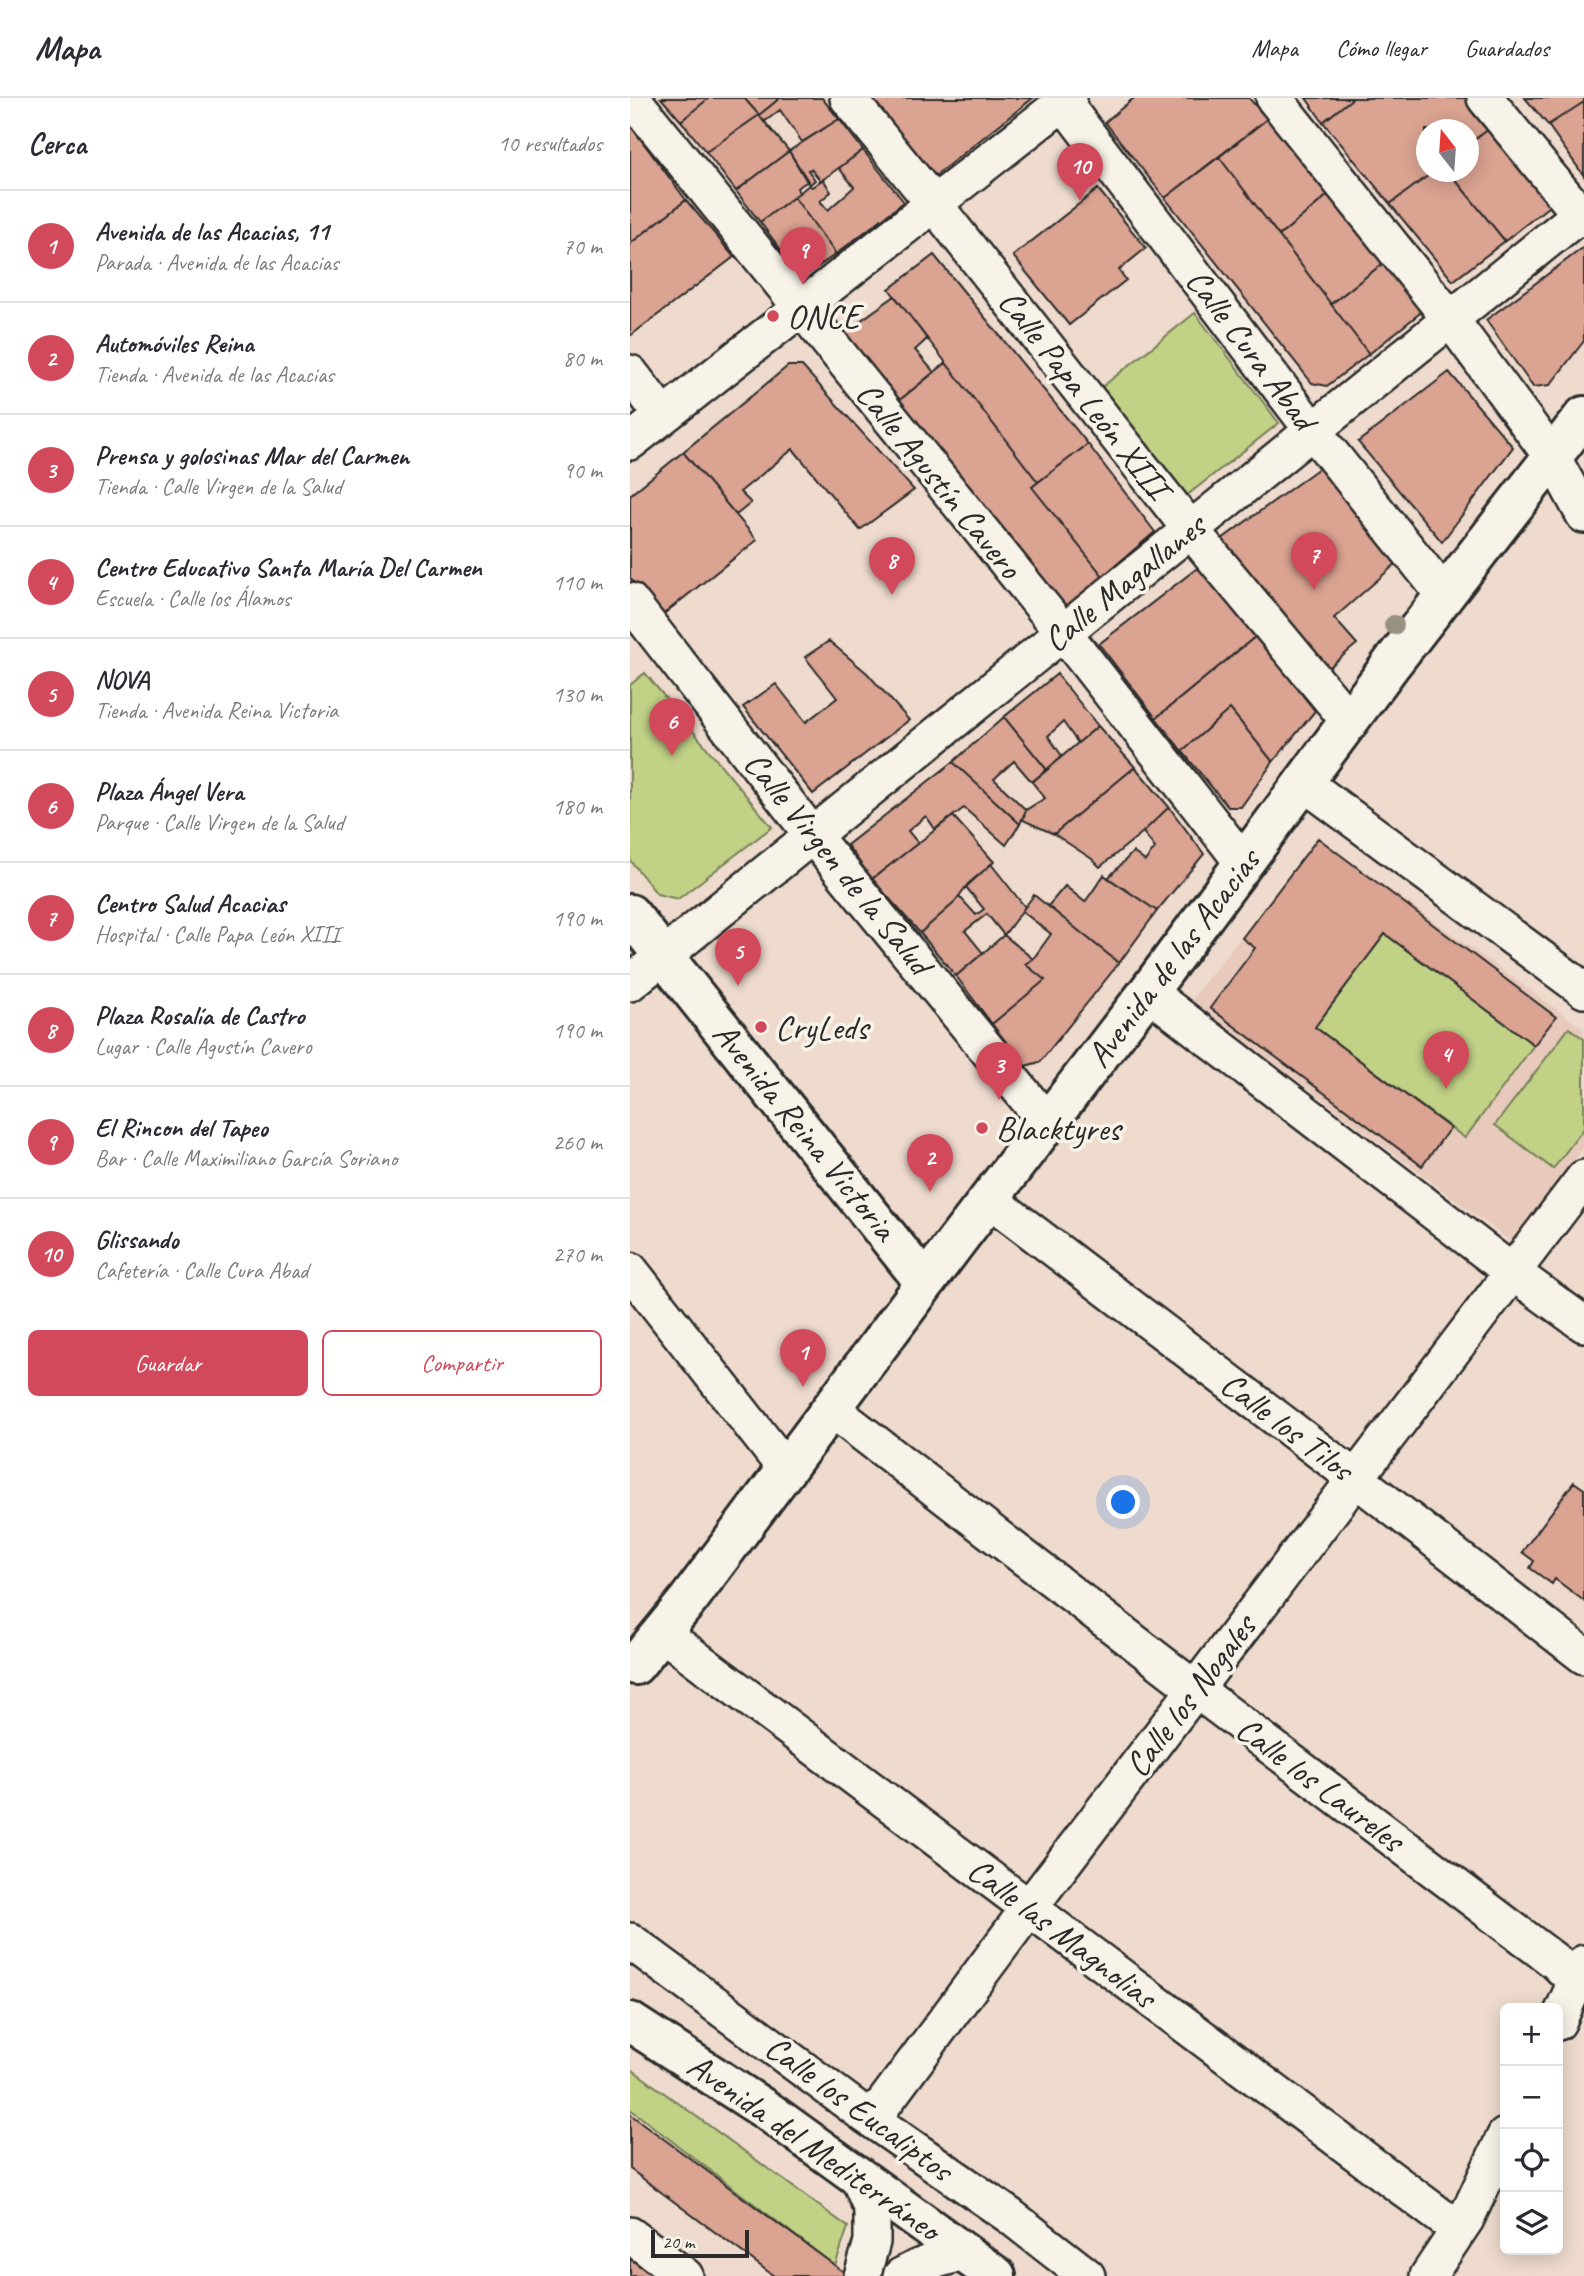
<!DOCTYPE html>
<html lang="es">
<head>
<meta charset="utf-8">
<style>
	:root { --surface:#fff; --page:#f2f2f3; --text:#2b2b33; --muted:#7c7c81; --line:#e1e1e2; --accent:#d1495b }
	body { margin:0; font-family:Caveat,sans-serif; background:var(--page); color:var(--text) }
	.controls { position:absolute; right:21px; bottom:21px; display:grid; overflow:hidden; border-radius:10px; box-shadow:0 4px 18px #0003 }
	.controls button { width:63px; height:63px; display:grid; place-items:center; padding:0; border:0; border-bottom:2px solid var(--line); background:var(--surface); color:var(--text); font:35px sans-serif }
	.compass { position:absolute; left:786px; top:21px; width:63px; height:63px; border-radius:50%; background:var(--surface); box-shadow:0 4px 18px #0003; rotate:343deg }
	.scale { position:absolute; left:21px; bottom:18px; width:98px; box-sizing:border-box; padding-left:7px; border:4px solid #2b2b2b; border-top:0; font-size:19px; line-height:24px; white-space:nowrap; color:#2b2b2b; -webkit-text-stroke:5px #f7f3e8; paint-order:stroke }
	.you { position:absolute; left:494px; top:1405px; width:24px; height:24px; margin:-18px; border:5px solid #fff; border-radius:50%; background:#1a73e8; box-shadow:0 0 0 10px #1a73e833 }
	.badge { display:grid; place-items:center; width:46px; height:46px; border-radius:50%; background:var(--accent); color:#fff; font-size:23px; font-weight:700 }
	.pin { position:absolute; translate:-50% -58px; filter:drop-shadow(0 2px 4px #0008) }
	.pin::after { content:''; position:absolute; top:37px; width:24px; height:21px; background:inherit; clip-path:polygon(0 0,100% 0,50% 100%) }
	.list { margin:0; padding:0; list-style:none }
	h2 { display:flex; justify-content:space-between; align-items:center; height:91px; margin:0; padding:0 28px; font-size:30px }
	h2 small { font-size:23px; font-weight:400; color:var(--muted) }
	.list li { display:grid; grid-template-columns:46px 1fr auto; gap:21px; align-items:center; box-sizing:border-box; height:112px; padding:0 28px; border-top:2px solid var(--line) }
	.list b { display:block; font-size:26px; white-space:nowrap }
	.list p { margin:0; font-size:23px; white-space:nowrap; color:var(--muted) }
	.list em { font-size:23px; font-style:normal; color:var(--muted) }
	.actions { display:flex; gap:14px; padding:21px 28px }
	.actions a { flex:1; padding:16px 0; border:2px solid var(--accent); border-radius:10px; text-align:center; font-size:24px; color:var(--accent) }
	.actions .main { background:var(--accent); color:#fff }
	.icon { flex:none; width:38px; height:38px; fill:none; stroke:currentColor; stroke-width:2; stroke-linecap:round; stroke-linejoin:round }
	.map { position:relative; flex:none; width:954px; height:2178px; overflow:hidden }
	header { display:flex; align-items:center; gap:42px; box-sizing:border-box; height:98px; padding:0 35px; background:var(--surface); border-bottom:2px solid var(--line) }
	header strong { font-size:33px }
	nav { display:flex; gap:38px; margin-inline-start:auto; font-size:24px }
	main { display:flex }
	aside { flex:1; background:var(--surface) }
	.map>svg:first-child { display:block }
	.built { fill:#e8cabc }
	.green { fill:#c1d186; stroke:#767e58; stroke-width:2 }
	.building { fill:#daa392; stroke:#2b2b2b; stroke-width:2 }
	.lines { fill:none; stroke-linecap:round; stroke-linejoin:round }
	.street-casing { stroke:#2b2b2b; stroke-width:40 }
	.secondary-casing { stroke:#2b2b2b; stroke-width:44 }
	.street { stroke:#f7f3e8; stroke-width:35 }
	.secondary { stroke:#f7f3e8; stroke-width:38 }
	.tree { fill:#979181 }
	.poi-dot { fill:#d1495b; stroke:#f7f3e8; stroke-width:2.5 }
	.labels { text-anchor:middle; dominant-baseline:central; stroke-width:7; stroke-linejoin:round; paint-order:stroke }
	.poi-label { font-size:35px; fill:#2b2b2b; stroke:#f7f3e8; text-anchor:start }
	.street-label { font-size:35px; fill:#2b2b2b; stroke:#f7f3e8 }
</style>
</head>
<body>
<header>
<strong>Mapa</strong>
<nav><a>Mapa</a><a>Cómo llegar</a><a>Guardados</a></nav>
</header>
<main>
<aside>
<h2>Cerca<small>10 resultados</small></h2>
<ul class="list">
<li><span class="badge">1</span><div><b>Avenida de las Acacias, 11</b><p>Parada · Avenida de las Acacias</p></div><em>70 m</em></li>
<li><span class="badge">2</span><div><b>Automóviles Reina</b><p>Tienda · Avenida de las Acacias</p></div><em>80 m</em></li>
<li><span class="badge">3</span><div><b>Prensa y golosinas Mar del Carmen</b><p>Tienda · Calle Virgen de la Salud</p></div><em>90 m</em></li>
<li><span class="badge">4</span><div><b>Centro Educativo Santa María Del Carmen</b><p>Escuela · Calle los Álamos</p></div><em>110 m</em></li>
<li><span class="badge">5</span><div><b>NOVA</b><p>Tienda · Avenida Reina Victoria</p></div><em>130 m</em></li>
<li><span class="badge">6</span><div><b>Plaza Ángel Vera</b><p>Parque · Calle Virgen de la Salud</p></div><em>180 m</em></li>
<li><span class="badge">7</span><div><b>Centro Salud Acacias</b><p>Hospital · Calle Papa León XIII</p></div><em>190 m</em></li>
<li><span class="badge">8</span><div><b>Plaza Rosalía de Castro</b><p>Lugar · Calle Agustín Cavero</p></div><em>190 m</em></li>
<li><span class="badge">9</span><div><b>El Rincon del Tapeo</b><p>Bar · Calle Maximiliano García Soriano</p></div><em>260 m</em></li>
<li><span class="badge">10</span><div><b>Glissando</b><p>Cafetería · Calle Cura Abad</p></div><em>270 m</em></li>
</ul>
<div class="actions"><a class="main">Guardar</a><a>Compartir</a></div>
</aside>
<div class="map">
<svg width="954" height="2178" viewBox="0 0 954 2178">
	<rect width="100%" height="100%" fill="#eedbce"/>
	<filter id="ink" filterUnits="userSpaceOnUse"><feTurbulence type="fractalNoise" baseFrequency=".0143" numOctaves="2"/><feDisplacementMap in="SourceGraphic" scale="14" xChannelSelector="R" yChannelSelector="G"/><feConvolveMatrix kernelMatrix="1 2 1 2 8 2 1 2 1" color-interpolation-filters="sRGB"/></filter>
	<g filter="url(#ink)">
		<path class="built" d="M688,740l266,191v119l-73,94 -320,-242z"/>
		<path class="green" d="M565,215l84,110 -98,77 -84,-109z
			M15,575l127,154 -94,72 -21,-5 -27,-34v-175z
			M755,836l149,111 -69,93 -150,-111z
			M939,930l15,11v89l-31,41 -58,-44z
			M0,1970l218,159 -13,39 -205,-157z"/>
		<path class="building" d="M31,0h48l-28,23z
			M79,0h35l15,17 -53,37 -25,-31z
			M114,0h36l-21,17z
			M150,0h42l17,21 -37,23 -22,-32 -16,12 -5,-7z
			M241,0h162l-98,78z
			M504,0h115l18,21 -102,79 -60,-76z
			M676,0h47l-30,24z
			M723,0h117l22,29 -24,17v-14h-42v42h7l-43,32 -67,-82z
			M895,0h59v4l-36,23z
			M954,4v74l-36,-51z
			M129,17l30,36 -53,40 -30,-39z
			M209,21l24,31 -42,31 -10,-12 -3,1 7,10 -6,5 -20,-34z
			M637,21l62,75 -50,42 -60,-79z
			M0,27l56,75 -54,42 -2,-2z
			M862,29l61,76 -48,38 -56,-69h19v-28z
			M233,52l41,52 -68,52 -42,-57 15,-12 3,2 11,-8 8,13 -11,9 8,9 26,-23 -15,-19z
			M159,53l19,30 -11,7 2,5 -39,29 -24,-31z
			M589,59l150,197 -42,32 -15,-3 -147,-185z
			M803,74h16l56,69 -52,40 -63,-77z
			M468,91l48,59 -27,22 7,10 -57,45 -56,-69z
			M699,96l57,67 -55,43 -52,-68z
			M164,99l42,57 -27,19 -13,-3 -36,-48z
			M56,102l48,57 -104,79v-92z
			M954,149v94l-34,44 -17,2 -47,-67z
			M304,157l154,189 -50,38 -149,-193z
			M756,163l39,48 -56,45 -38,-50z
			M265,198l32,43 -12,11 19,22 -43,35 -56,-68z
			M316,265l92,119 -6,5 71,89 -40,33 -172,-202z
			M158,268h14l112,124 -54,40 -67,-81 -53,43 11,11 -15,12 -53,-63z
			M819,274l64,75 -71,95 -84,-100z
			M458,346l67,88 -52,44 -71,-89z
			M53,354l74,88 -96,76 -31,-38v-83z
			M689,370l79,94 -64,56 23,26 -31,26 -104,-131z
			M570,468l56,70 -100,82 -57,-74z
			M626,538l59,75 -42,51 -43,-53 -48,42 -26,-33z
			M199,543l38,32 42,47 -96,74 -70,-87 33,-23 30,38 31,-24 -32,-41z
			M427,576l41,52 -20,17 -15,-21 -15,14 14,20 -15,14 -43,-53z
			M600,611l43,53 -32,45h-13l-46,-56z
			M374,619l43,53 -15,12 -18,-21 -20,18 32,31 -6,14 -67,-62z
			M468,628l37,41 -81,67 -31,-14 3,-10 19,-12 -13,-16z
			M323,664l67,62 -14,21 -42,-37 -29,21 -9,-13 -18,15 10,12 -46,36 -25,-34z
			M505,669l34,40 -26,25 -43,35 -8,-8 -38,-25z
			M539,709l35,47 -47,57 -49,-33 25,-26 12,9 10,-13 -12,-16z
			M323,718l41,46 -26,22 -15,20 -33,29 -48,-54z
			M688,740l238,179 -22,28 -149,-111 -70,93 135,101 -28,38 -212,-158 45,-60 -13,-10z
			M361,766l34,43 -21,28 -17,-21 -22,17 18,22 -27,23 -36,-43 33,-29 6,-8 17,19 8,-6 -18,-22z
			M474,777l53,36 -38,52 -71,-57 17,-20 20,16z
			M404,797l85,68 -79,99 -15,4 -33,-42 53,-44 -20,-16 8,-5 18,-25 -29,-23z
			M374,837l29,24 -8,5 20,16 -53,44 -36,-48z
			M944,1384l10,7v112l-29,-22 -3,5 -22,-16 4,-7 -12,-9z
			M0,2016l215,159 -2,3h-69l-144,-107z
			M0,2152l35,26h-35z"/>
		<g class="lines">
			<defs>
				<path id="street" d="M2,0l431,534 181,232
					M218,0l86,106 256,325 159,192
					M430,0l253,333 132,165
					M644,0l177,222 102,138 31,57
					M855,0l99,121
					M0,275l33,43
					M0,344l439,-344
					M0,503l183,235 235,288
					M674,685l280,207
					M0,885l954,-772
					M518,894l364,280 72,52
					M359,1101l366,279 229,178
					M0,1172l155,198
					M200,1310l365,281 361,273 20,20
					M32,1535l781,585 10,3 13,-2
					M0,1843l235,174 145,101 77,60
					M928,1924l26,-59
					M235,2017l17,-9 147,-198 555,-730
					M229,2081l13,30v33l-10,34
					M0,2137l55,41
					M271,2178c21,-12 41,-19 64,-23
					M798,2178l38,-57 39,-83"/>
				<path id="secondary" d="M0,816l295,369
					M5,1567l54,-66 267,-357 192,-250 244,-329 192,-247
					M0,1924l139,90 227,164"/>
			</defs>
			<use href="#street" class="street-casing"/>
			<use href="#secondary" class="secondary-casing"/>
			<use href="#street" class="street"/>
			<use href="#secondary" class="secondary"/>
		</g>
		<circle class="tree" cx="764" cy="527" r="10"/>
	</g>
	<g class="poi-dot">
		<circle cx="143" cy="218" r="7"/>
		<circle cx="131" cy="929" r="7"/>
		<circle cx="352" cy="1030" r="7"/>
	</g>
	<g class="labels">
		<g class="poi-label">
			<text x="157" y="218">ONCE</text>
			<text x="145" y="929">CryLeds</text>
			<text x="366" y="1030">Blacktyres</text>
		</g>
		<g class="street-label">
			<text transform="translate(621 251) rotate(53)">Calle Cura Abad</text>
			<text transform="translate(454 296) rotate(52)">Calle Papa León XIII</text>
			<text transform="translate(309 382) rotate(51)">Calle Agustín Cavero</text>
			<text transform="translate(494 485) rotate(-39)">Calle Magallanes</text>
			<text transform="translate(208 765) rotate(51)">Calle Virgen de la Salud</text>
			<text transform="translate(543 860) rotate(-53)">Avenida de las Acacias</text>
			<text transform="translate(175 1033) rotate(51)">Avenida Reina Victoria</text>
			<text transform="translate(657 1328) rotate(37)">Calle los Tilos</text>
			<text transform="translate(560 1598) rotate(-53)">Calle los Nogales</text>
			<text transform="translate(690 1686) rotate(37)">Calle los Laureles</text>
			<text transform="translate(432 1835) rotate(37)">Calle las Magnolias</text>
			<text transform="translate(229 2010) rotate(36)">Calle los Eucaliptos</text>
			<text transform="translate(184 2049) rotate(35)">Avenida del Mediterráneo</text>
		</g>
	</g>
</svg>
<div class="controls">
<button>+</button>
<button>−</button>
<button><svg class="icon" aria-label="locate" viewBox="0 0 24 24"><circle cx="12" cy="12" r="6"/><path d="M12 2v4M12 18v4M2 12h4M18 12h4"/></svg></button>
<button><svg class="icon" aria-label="layers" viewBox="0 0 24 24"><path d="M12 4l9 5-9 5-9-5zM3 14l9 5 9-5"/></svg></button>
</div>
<svg class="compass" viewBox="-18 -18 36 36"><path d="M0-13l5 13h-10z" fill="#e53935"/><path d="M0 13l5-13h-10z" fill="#7c7c81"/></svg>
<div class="scale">20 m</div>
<div class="you"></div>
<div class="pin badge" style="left:173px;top:1289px">1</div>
<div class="pin badge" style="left:300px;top:1094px">2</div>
<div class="pin badge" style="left:369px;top:1002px">3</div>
<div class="pin badge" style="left:816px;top:991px">4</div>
<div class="pin badge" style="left:108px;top:888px">5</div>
<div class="pin badge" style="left:42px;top:658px">6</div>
<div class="pin badge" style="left:684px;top:492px">7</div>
<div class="pin badge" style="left:262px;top:497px">8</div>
<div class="pin badge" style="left:173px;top:187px">9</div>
<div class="pin badge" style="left:450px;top:103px">10</div>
</div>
</main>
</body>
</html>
